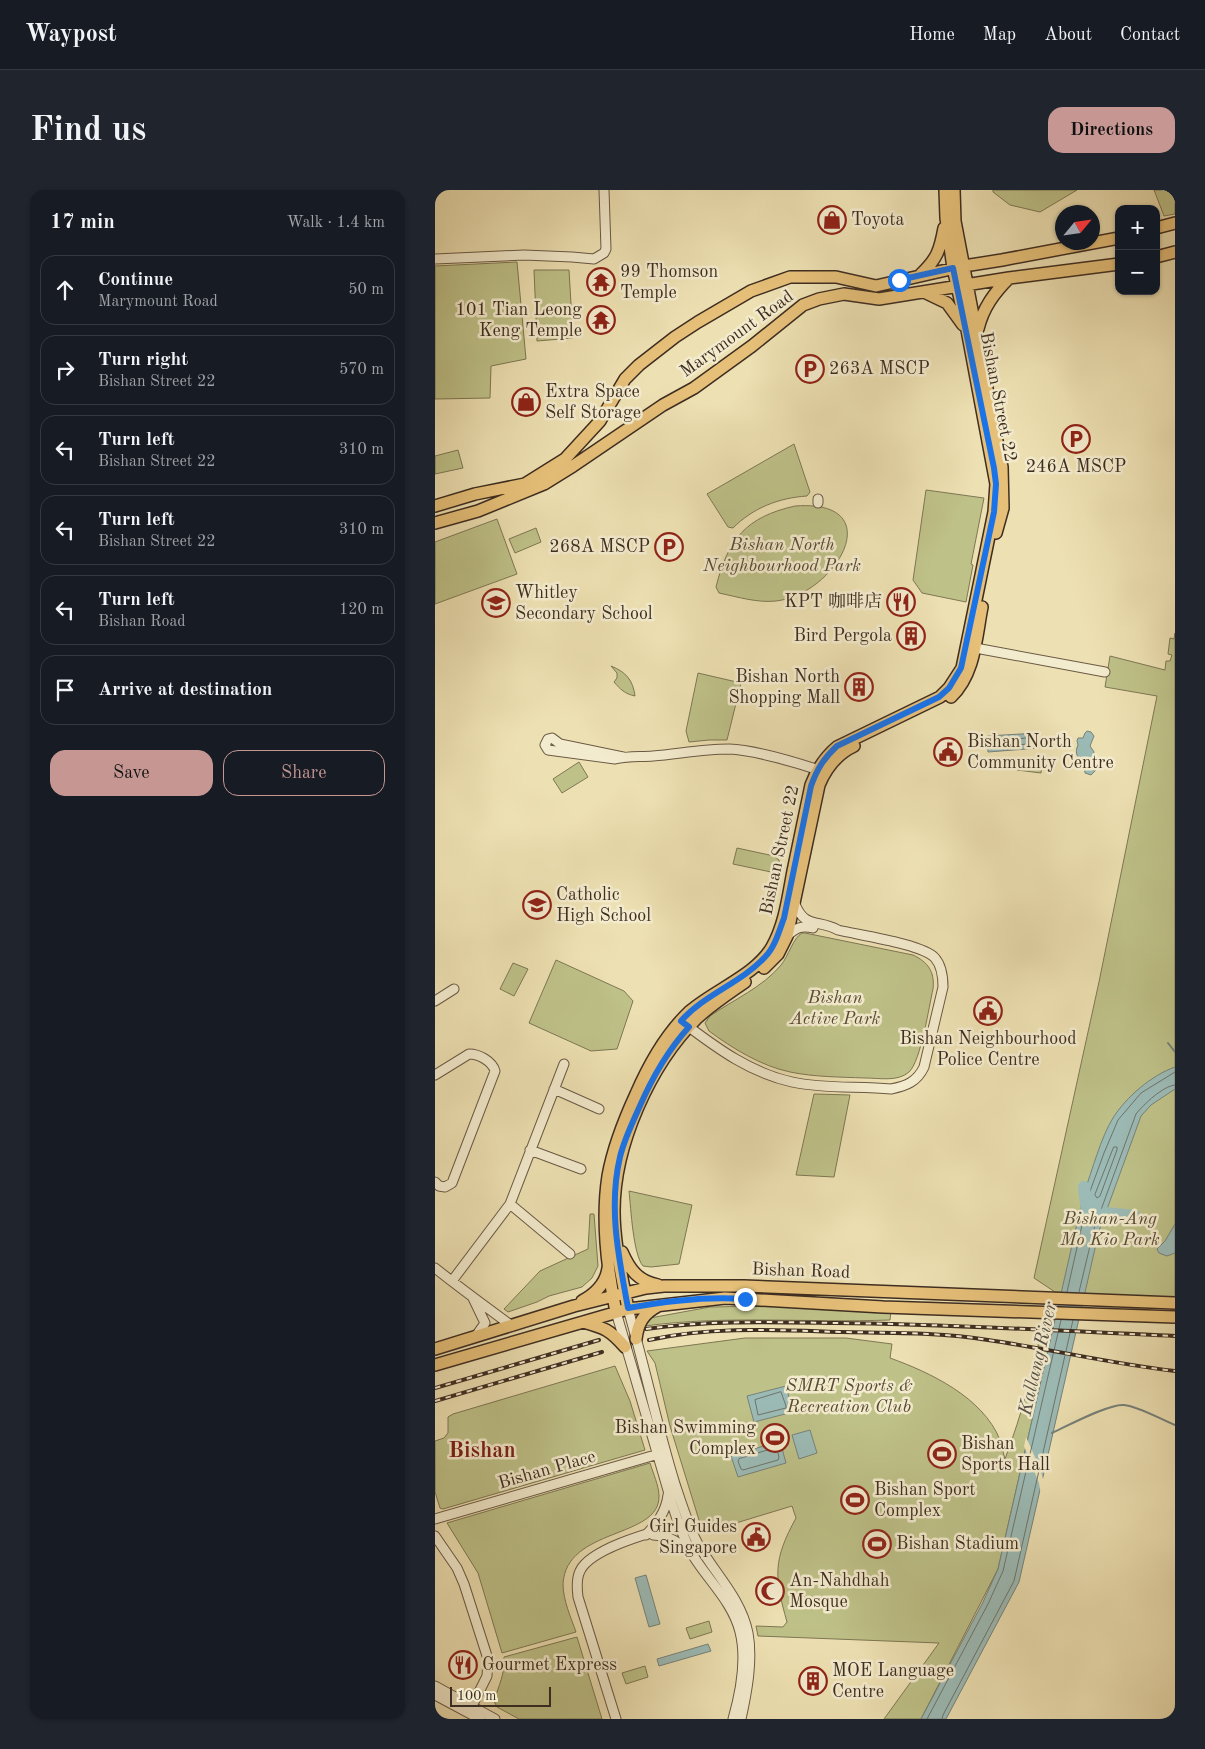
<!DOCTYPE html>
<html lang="en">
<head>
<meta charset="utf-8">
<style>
	:root { --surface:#171b24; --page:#20242c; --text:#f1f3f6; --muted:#9ea1a6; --line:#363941; --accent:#c59692 }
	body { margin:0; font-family:"Old Standard TT","Noto Serif SC",serif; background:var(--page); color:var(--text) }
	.controls { position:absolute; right:15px; top:15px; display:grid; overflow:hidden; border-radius:10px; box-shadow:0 1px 4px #0004 }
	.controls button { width:45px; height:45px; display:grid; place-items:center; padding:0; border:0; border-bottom:1px solid var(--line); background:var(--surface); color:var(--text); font:25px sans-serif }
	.compass { position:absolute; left:620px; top:15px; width:45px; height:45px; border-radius:50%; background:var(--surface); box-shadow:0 1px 4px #0004; rotate:61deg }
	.scale { position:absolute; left:15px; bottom:12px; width:101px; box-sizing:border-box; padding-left:5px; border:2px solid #3e2d21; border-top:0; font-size:14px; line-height:18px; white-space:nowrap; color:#3e2d21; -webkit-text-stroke:4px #f3ebcd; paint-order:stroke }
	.stop { position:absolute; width:15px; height:15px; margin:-11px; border:4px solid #1a73e8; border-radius:50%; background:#fff }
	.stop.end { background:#1a73e8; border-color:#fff; box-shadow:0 1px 5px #0008 }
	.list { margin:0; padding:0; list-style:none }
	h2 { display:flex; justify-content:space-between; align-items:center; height:65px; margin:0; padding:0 20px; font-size:21px }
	h2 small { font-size:16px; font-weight:400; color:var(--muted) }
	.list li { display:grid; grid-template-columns:32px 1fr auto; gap:15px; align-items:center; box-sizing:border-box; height:70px; margin:0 10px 10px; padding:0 10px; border:1px solid var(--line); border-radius:15px }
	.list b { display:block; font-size:19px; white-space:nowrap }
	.list p { margin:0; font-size:16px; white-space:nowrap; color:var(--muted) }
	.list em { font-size:16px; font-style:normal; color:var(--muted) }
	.actions { display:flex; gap:10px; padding:15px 20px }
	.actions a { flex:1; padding:11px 0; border:1px solid var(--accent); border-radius:15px; text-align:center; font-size:18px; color:var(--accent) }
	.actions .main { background:var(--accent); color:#111 }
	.icon { flex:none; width:28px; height:28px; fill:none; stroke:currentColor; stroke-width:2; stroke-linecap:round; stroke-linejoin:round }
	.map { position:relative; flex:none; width:740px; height:1529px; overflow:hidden; border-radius:15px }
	header { display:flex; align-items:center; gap:30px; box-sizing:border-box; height:70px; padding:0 25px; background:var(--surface); border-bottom:1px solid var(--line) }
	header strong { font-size:24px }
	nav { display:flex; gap:28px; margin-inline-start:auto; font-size:18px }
	.intro { display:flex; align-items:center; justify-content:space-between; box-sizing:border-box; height:120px; padding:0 30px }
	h1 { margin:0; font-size:35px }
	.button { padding:12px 22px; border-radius:15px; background:var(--accent); color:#111; font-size:18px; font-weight:700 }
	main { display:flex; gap:30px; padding:0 30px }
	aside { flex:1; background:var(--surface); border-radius:15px; box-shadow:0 1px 4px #0004 }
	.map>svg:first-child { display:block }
	.green { fill:#bec188; stroke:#7e7754 }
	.water { fill:#9cbbb6; stroke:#76827a }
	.pier { fill:#ede0b2 }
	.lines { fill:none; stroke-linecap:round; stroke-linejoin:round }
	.shore { stroke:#6d746c; stroke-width:1 }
	.stream { stroke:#76827a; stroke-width:2 }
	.river { stroke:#9cbbb6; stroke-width:12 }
	.minor-casing { stroke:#6a5a45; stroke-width:11 }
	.major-casing { stroke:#3e2d21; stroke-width:14 }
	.minor { stroke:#f3ebcd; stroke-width:9 }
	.major { stroke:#e6c079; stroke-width:11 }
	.rail-casing { stroke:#3e2d21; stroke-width:4 }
	.rail { stroke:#f3ebcd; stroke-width:2; stroke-dasharray:5.5; stroke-linecap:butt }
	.route { stroke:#1a73e8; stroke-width:6 }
	.labels { text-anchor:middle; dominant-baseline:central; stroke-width:5; stroke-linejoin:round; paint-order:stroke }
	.poi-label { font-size:18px; fill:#3e2d21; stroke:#f3ebcd; text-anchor:start }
	.street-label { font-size:18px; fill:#3e2d21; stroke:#f3ebcd }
	.park-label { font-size:18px; font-style:italic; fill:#584b36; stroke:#f3ebcd }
	.water-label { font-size:19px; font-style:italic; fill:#565046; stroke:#f3ebcd }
	.district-label { font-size:22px; font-weight:bold; fill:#7a1f14; stroke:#f3ebcd }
</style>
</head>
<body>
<header>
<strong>Waypost</strong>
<nav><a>Home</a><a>Map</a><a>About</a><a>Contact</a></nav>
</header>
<div class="intro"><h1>Find us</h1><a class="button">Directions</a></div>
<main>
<aside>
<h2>17 min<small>Walk · 1.4 km</small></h2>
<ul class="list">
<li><svg class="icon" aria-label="ahead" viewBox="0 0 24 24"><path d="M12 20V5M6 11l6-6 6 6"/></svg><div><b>Continue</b><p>Marymount Road</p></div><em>50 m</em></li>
<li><svg class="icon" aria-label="right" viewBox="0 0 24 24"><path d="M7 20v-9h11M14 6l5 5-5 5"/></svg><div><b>Turn right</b><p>Bishan Street 22</p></div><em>570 m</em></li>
<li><svg class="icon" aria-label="left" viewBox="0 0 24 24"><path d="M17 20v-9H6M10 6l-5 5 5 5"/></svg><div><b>Turn left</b><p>Bishan Street 22</p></div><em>310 m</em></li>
<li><svg class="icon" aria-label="left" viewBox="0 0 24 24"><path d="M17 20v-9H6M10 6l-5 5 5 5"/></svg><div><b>Turn left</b><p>Bishan Street 22</p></div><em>310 m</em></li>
<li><svg class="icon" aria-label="left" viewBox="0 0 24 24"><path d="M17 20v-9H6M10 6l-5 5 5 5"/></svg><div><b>Turn left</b><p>Bishan Road</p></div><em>120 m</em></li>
<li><svg class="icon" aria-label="arrive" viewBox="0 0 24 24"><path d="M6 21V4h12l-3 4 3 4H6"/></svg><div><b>Arrive at destination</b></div></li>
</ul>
<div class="actions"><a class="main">Save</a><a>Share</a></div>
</aside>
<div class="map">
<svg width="740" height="1529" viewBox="0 0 740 1529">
	<rect width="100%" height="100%" fill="#ede0b2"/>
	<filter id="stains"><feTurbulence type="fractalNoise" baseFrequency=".004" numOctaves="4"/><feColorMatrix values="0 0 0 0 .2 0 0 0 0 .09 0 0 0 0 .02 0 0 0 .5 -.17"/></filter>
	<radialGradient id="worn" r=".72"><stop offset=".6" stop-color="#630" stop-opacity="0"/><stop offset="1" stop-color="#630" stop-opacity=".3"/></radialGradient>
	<path class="green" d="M558,0h84l-37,22 -30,-7 -17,-13z
		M719,0h21v24l-11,2z
		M82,72l9,97 -35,7 -1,32 -55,1v-133z
		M99,80h35l4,68 -36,3z
		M359,254l16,48 -3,4c-29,2 -54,12 -74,32l-5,-1 -21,-33z
		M23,260l5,18 -28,6v-18z
		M491,300l58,8 -13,66 2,1 -7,37 -44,-9 -9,-13z
		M360,316c96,-7 42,88 -19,95 -19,2 -38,-4 -57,-8l-3,-6c12,-48 30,-70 79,-81z
		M62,329l20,55 -82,30v-62z
		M101,338l5,14 -26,11 -6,-14z
		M740,443v665l-120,-6 -21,-14 65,-296 58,-286 -52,-9 5,-31 55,14 1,-9h4l2,-6 -4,-1 2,-16 4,1z
		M176,476c15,6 22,14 24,30 -10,-2 -15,-7 -21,-14l3,-4v-5z
		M263,483l43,10 -14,57h-18l-20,2 -3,-11z
		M584,569l23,4 -1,10 -24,-3z
		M144,572l9,15 -26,16 -9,-14z
		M302,658l37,8 5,4 1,7 -3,4 -6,1 -38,-8z
		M367,743h3l108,22c15,7 22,17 20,34 -4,17 -12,72 -24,83 -11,10 -30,6 -44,6 -25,-1 -51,-1 -75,-6 -29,-6 -58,-24 -81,-41l-4,-8 5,-7c23,-16 53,-29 71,-51 7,-8 12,-27 21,-32z
		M121,770l68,31 9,10 -16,48 -26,2 -62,-28z
		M78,773l15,6 -14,27 -14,-7z
		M379,904l36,1 -16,82 -38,-2z
		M194,1001l63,14 -13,59 -28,3 -8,-1c-10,-12 -12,-57 -14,-75z
		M155,1024h4l4,52 -6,12 -10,9 -33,9 -12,6 -29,10 -4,-3 36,-38 48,-22z
		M332,1116l124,5 -1,9c-82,3 -164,-5 -245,6l5,-8 60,-11z
		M608,1130h12l-57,249 -77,150h-37l55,-76 -181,-7 -2,-10 27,1 4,-5c-13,-46 -14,-62 9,-104l-4,-12 -89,27 -33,-107 -15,-63 -8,-12 98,-13h101l46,6 -2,14c39,14 93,39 110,82 2,6 3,13 5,19 17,-46 30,-92 38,-139z
		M180,1176l15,35 15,49 -202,59 -3,-1 -5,-16v-51l9,-3 4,-5v-16l5,-3z
		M215,1273c3,10 9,23 9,33 1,43 -93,31 -96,88 0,16 8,34 13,48l-74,21 -24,-80 -31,-50z
		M274,1431l3,11 -22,7 -4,-11z
		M142,1447l25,82h-83l-22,-12 -3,-6c5,-16 11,-27 10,-44z
		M210,1476l3,11 -22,7 -4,-11z"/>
	<path class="water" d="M652,541l4,1 3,4 -4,10 4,6 -3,9 4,5 1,4 -5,5 -6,-2 -1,-10c-6,-4 -10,-10 -6,-18l-1,-4 1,-3h5l2,-5z
		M603,543l1,15 -51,4 -1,-16z
		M740,877v22l-24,16 -10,11 -42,115 -80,351 -73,137h-25l62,-117 15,-33 86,-376c8,-22 17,-56 29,-75 13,-21 39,-43 62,-51z
		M740,1034v29l-8,3 -8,-3 -2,-4 8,-8z
		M351,1196l7,26 -39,10 -7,-26z
		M375,1240l7,23 -18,6 -7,-24z
		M345,1251l6,22 -48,14 -7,-21z
		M211,1385l14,49 -11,3 -14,-49z
		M273,1454l3,7 -52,15 -2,-7z"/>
	<path class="pier" d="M591,1247l13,29 5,16 -3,13 -2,-12 -15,-37z"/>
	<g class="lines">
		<path class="shore" d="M596,548l2,3 -2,3 -36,2 -2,-2 2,-3z
			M679,957h3v3l-17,46 -3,2 -2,-3z
			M632,1102l22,-98 15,-41 14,-33 23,-27 34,-21
			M644,1102l15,-63 42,-115c8,-10 27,-28 39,-29
			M346,1202l5,14v2l-28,7 -3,-15z
			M340,1258l2,2 2,7 -1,3 -35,10 -2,-1 -3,-8 1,-2z
			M492,1529l61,-115 15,-33 58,-251
			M507,1529l1,-4 71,-134 59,-261"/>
		<path class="stream" d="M733,853l7,9
			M617,1243c15,-7 58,-30 72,-28 16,2 36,14 51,20"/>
		<path class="river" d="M649,997l4,35 18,-9 29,3"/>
		<defs>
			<path id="minor" d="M0,69l89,-4 48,2 22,2 10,-6 2,-4 -2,-59
				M383,309v4
				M535,457l135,25
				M188,567l-63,-13 -8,-6 -4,1 -3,6 3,5 67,9c12,-3 25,-2 38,-3 25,-2 50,-7 76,-7 25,1 69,14 93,22
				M352,746c9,-8 14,-11 26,-8
				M0,811l19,-12
				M250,834c33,25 66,49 107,58 31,7 66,4 99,7 15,-3 26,-7 33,-22l19,-80c0,-10 -1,-21 -8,-29 -12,-14 -77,-23 -97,-28 -20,-11 -33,-1 -43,-26
				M0,885l34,-21c10,0 23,7 26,17l-43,112 -7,4 -6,-1 -4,-4
				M119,899l45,20
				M95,960l51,19
				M75,1014l60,50
				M0,1078c25,20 51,39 77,58
				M17,1091l58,-77 54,-140
				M38,1108l12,25 -9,13
				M193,1119c17,58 29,117 47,175 6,18 14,44 23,60 17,30 43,54 50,89 5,27 -1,59 -7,86
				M181,1122l56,192c6,18 12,36 22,53 15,24 39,46 46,75 7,28 1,59 -7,87
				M0,1329l227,-66
				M211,1345c11,-12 20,-23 22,-40
				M218,1345c15,1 24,5 35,16
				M0,1346l22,32 7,16 24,75 -1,17 -15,30
				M0,1496l60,33
				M0,1505l45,24
				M181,1529l-38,-122c-1,-8 -2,-18 2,-26 11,-24 80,-41 104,-48"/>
			<path id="major" d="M519,0l1,31 47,246 1,41 -7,25
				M721,38l19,-5
				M721,67l19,-5
				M486,84c16,-15 19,-24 23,-46
				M489,102l23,11 16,22
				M543,139c5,-21 16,-36 31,-51
				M0,316l40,-12 50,-10 40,-25 35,-38 25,-42 14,-14 36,-28 23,-15 53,-31 39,-14h46l40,9 88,-20 38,-6 117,-22
				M0,333l43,-12 66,-27 29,-18 90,-61 31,-17 58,-42 51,-41 16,-6 25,-5 35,5 130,-21 110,-14
				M516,507c24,-23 25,-59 31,-90
				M329,778l14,-14 9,-18 32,-151c7,-17 18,-31 35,-39
				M187,1062c8,18 16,29 36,33
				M147,1111c13,-7 24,-18 26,-33
				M193,1119c-6,-32 -14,-66 -14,-98 0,-66 36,-146 82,-192 15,-14 32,-25 49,-37
				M181,1122c-9,-44 -15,-91 -8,-136 5,-28 16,-56 28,-82 13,-30 29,-59 53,-82 25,-22 67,-37 83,-65 13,-23 16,-50 21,-76 6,-29 12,-57 18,-86 6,-16 13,-27 26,-38l103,-50 9,-9 13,-20 32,-156 2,-28 -29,-154 -14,-62 -7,-50 -1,-28
				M148,1132c22,6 27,8 42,25
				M201,1149c2,-16 7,-25 22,-33
				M0,1159l139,-43 72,-18 18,-2h80l431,17
				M0,1175l193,-56 97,-11 158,9 292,10"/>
		</defs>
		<use href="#minor" class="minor-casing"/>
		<use href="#major" class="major-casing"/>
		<use href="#minor" class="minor"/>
		<use href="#major" class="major"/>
		<defs>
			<path id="rail" d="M211,1139c63,-9 126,-7 189,-6 113,1 227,8 340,13
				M214,1150c62,-14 129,-10 192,-8 50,1 98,0 147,8 63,9 124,24 187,31
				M0,1198l164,-48
				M0,1211l167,-49"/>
		</defs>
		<use href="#rail" class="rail-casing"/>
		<use href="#rail" class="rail"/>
	</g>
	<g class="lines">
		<path class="route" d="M310,1109c-38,-3 -79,2 -117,9 -9,-49 -20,-100 -8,-151 4,-17 12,-33 19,-49 13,-30 28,-57 50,-81l-8,-6c24,-27 60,-38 84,-64 10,-10 14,-26 19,-39l27,-132c6,-17 13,-28 26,-40l102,-49 10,-9 12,-20 33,-156 2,-28 -2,-16 -41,-200 -54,12"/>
	</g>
	<defs>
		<symbol id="shop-ring" viewBox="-11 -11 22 22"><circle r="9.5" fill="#f3ebcd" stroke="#8f2418" stroke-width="1.5"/><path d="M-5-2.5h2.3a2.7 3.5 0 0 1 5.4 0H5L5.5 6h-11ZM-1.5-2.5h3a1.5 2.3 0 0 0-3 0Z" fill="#8f2418"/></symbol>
		<symbol id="temple-ring" viewBox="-11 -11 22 22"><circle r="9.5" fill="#f3ebcd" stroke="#8f2418" stroke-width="1.5"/><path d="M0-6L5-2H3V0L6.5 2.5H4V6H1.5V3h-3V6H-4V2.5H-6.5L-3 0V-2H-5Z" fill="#8f2418"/></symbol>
		<symbol id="parking-ring" viewBox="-11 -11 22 22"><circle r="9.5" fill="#f3ebcd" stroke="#8f2418" stroke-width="1.5"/><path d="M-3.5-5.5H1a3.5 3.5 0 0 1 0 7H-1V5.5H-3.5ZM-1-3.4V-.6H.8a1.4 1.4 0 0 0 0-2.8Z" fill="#8f2418"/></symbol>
		<symbol id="restaurant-ring" viewBox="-11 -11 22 22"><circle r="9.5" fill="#f3ebcd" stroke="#8f2418" stroke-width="1.5"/><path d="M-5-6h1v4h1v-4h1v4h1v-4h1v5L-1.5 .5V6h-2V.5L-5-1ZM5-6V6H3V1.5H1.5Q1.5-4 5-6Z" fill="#8f2418"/></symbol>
		<symbol id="school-ring" viewBox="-11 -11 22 22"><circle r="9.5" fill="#f3ebcd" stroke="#8f2418" stroke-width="1.5"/><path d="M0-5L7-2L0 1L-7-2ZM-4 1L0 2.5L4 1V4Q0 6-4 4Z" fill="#8f2418"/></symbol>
		<symbol id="building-ring" viewBox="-11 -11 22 22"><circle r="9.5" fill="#f3ebcd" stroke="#8f2418" stroke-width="1.5"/><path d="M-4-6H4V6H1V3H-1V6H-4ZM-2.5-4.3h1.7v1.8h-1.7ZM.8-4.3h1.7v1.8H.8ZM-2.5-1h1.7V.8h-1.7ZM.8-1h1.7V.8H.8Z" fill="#8f2418"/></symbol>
		<symbol id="civic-ring" viewBox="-11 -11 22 22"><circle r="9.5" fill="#f3ebcd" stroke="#8f2418" stroke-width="1.5"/><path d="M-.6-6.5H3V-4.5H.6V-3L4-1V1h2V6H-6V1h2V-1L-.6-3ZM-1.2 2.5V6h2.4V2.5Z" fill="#8f2418"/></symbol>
		<symbol id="stadium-ring" viewBox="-11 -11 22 22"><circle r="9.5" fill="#f3ebcd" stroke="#8f2418" stroke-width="1.5"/><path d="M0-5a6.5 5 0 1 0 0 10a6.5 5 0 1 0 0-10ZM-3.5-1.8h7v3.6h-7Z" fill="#8f2418"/></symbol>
		<symbol id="mosque-ring" viewBox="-11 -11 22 22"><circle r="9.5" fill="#f3ebcd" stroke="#8f2418" stroke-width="1.5"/><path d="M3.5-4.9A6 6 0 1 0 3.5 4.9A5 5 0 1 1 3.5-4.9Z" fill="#8f2418"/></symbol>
	</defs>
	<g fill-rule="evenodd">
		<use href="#shop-ring" x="381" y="14" width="32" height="32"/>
		<use href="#temple-ring" x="150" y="76" width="32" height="32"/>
		<use href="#temple-ring" x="150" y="114" width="32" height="32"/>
		<use href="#parking-ring" x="359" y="163" width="32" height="32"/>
		<use href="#shop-ring" x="75" y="196" width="32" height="32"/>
		<use href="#parking-ring" x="625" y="233" width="32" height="32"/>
		<use href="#parking-ring" x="218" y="341" width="32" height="32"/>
		<use href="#restaurant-ring" x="450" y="396" width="32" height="32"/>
		<use href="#school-ring" x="45" y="397" width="32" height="32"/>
		<use href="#building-ring" x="460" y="430" width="32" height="32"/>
		<use href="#building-ring" x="408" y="481" width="32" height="32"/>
		<use href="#civic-ring" x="497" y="546" width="32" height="32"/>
		<use href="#school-ring" x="86" y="699" width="32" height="32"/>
		<use href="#civic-ring" x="537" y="805" width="32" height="32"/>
		<use href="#stadium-ring" x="324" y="1232" width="32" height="32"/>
		<use href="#stadium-ring" x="491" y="1248" width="32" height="32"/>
		<use href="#stadium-ring" x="404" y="1294" width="32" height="32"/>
		<use href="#civic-ring" x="305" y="1331" width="32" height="32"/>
		<use href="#stadium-ring" x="426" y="1338" width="32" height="32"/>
		<use href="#mosque-ring" x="319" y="1385" width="32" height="32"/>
		<use href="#restaurant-ring" x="12" y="1459" width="32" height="32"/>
		<use href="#building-ring" x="362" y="1475" width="32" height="32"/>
	</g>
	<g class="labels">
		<g class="poi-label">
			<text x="416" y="30">Toyota</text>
			<text x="185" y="82">99 Thomson<tspan x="185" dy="21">Temple</tspan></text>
			<text x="147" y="120" text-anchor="end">101 Tian Leong<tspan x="147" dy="21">Keng Temple</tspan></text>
			<text x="394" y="179">263A MSCP</text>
			<text x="110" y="202">Extra Space<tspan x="110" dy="21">Self Storage</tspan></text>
			<text x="641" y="277" text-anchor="middle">246A MSCP</text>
			<text x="215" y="357" text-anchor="end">268A MSCP</text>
			<text x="80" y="403">Whitley<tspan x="80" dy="21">Secondary School</tspan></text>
			<text x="447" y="412" text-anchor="end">KPT 咖啡店</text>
			<text x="457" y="446" text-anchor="end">Bird Pergola</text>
			<text x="405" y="487" text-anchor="end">Bishan North<tspan x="405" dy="21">Shopping Mall</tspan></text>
			<text x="532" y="552">Bishan North<tspan x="532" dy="21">Community Centre</tspan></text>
			<text x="121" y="705">Catholic<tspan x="121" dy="21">High School</tspan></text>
			<text x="553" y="849" text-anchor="middle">Bishan Neighbourhood<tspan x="553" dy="21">Police Centre</tspan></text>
			<text x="321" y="1238" text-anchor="end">Bishan Swimming<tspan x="321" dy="21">Complex</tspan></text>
			<text x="526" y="1254">Bishan<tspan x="526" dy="21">Sports Hall</tspan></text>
			<text x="439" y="1300">Bishan Sport<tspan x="439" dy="21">Complex</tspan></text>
			<text x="302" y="1337" text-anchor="end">Girl Guides<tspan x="302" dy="21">Singapore</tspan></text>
			<text x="461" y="1354">Bishan Stadium</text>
			<text x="354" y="1391">An-Nahdhah<tspan x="354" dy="21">Mosque</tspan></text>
			<text x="47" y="1475">Gourmet Express</text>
			<text x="397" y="1481">MOE Language<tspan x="397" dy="21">Centre</tspan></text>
		</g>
		<g class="street-label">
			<text transform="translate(302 144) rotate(-36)">Marymount Road</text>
			<text transform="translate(563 207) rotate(79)">Bishan Street 22</text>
			<text transform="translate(345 660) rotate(-78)">Bishan Street 22</text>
			<text transform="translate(366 1081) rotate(2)">Bishan Road</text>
			<text transform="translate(112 1280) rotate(-16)">Bishan Place</text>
		</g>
		<g class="park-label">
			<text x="347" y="355">Bishan North<tspan x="347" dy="21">Neighbourhood Park</tspan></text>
			<text x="400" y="808">Bishan<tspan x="400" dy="21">Active Park</tspan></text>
			<text x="675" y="1029">Bishan-Ang<tspan x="675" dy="21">Mo Kio Park</tspan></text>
			<text x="414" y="1196">SMRT Sports &amp;<tspan x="414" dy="21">Recreation Club</tspan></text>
		</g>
		<g class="water-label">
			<text transform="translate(604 1169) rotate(-77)">Kallang River</text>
		</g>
		<g class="district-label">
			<text x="47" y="1261">Bishan</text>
		</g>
	</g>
	<rect width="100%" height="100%" filter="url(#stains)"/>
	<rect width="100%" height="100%" fill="url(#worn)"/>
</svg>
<div class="controls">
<button>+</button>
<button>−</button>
</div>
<svg class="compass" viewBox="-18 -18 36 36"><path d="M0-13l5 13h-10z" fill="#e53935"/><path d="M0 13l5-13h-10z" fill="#9ea1a6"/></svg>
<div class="scale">100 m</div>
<div class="stop" style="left:464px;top:90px"></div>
<div class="stop end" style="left:310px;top:1109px"></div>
</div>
</main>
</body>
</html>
